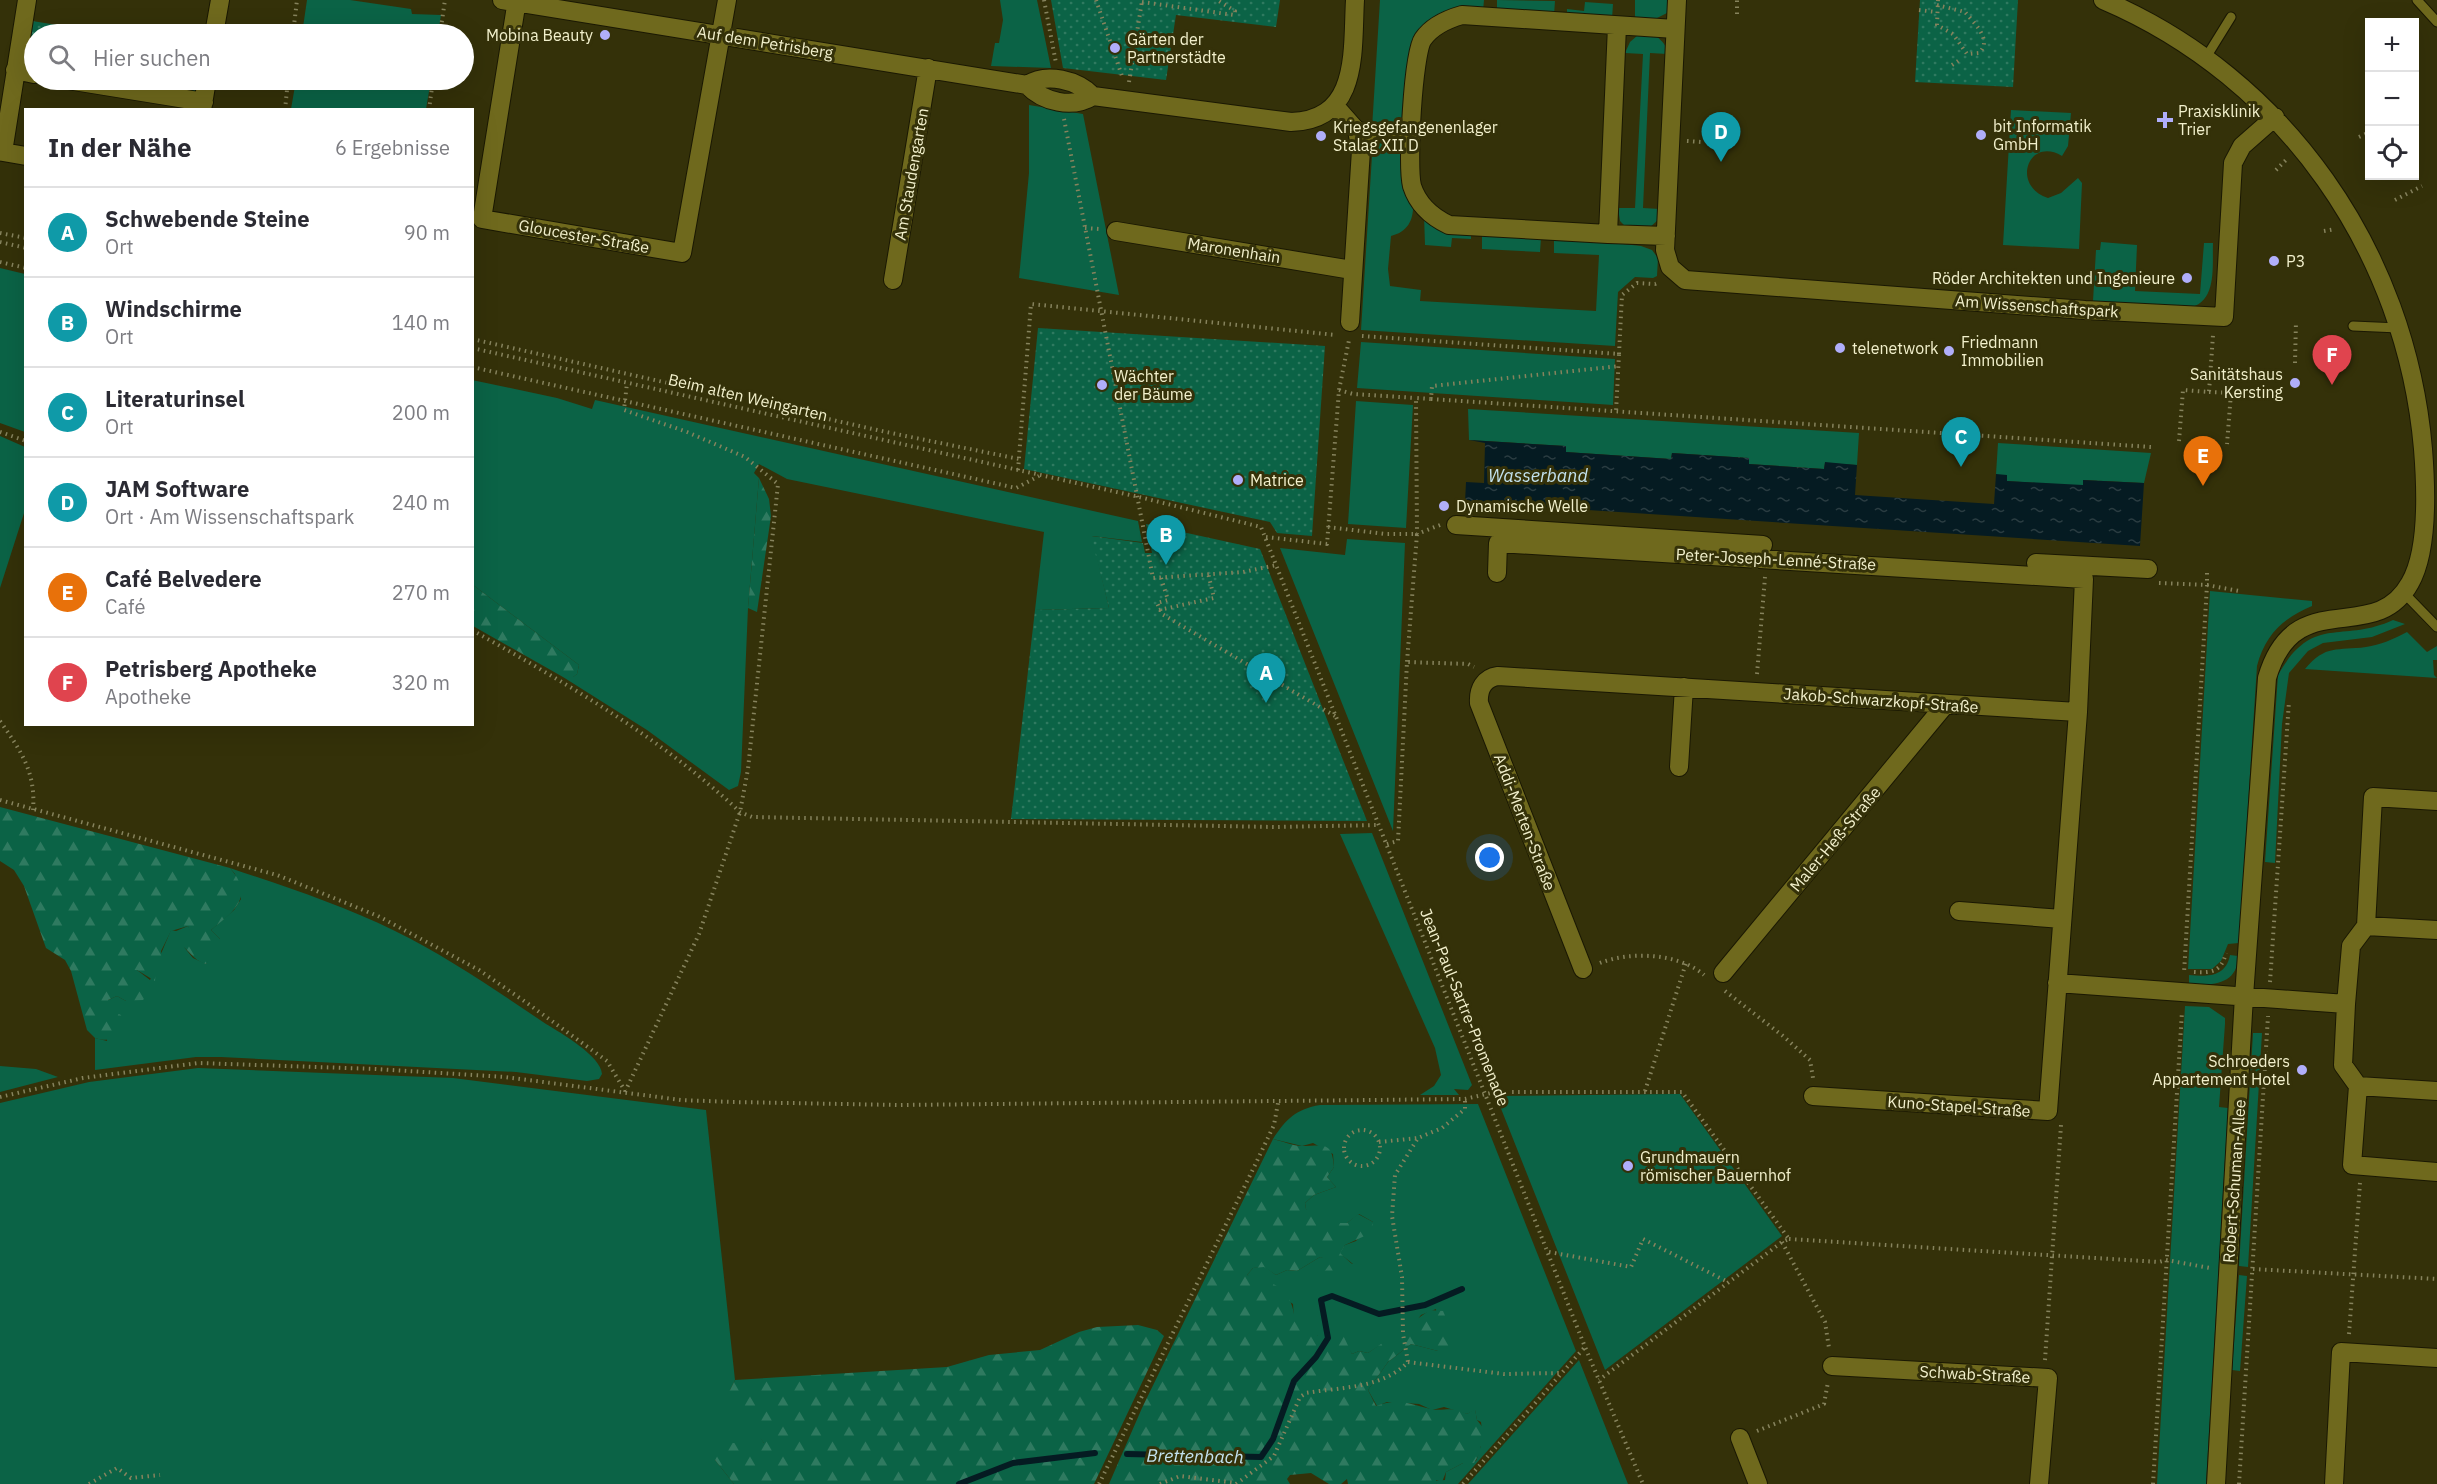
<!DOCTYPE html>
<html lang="de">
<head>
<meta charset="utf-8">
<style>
	:root { --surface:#fff; --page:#f2f2f3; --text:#2b2b33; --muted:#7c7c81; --line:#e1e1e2; --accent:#db2777 }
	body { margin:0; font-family:"IBM Plex Sans",sans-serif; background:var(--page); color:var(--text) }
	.controls { position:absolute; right:18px; top:18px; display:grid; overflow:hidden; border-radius:0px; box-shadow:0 6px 24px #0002 }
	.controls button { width:54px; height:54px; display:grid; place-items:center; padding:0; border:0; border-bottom:2px solid var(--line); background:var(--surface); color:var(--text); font:30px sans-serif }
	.you { position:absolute; left:1490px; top:858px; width:21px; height:21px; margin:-15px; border:4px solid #fff; border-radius:50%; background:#1a73e8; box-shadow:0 0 0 9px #1a73e833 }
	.badge { display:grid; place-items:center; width:39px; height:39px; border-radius:50%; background:var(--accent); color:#fff; font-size:20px; font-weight:700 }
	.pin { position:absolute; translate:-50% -50px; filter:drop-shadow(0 2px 3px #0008) }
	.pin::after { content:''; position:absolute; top:32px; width:21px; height:18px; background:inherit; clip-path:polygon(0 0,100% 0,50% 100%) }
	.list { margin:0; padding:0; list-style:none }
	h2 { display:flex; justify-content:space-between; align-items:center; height:78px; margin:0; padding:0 24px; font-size:26px }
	h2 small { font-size:20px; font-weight:400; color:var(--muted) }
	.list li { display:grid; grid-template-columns:39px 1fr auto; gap:18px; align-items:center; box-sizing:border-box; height:90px; padding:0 24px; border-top:2px solid var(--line) }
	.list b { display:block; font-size:22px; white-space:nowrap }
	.list p { margin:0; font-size:20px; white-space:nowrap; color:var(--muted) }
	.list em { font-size:20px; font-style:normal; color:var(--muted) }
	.icon { flex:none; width:33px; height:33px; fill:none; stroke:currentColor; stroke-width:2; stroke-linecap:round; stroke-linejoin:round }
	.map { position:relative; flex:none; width:2437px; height:1484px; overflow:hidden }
	.search { position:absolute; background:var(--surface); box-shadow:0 6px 24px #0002; left:24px; top:24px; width:450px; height:66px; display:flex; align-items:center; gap:15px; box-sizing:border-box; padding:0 21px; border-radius:33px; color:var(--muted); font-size:22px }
	.panel { position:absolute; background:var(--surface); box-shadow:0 6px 24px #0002; left:24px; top:108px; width:450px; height:618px; border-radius:0px }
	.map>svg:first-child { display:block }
	.grass { fill:#0b6346 }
	.forest { fill:url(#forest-firs) }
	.park { fill:url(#park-dots) }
	.water { fill:url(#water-ripples) }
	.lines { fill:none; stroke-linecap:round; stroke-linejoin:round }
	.stream { stroke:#051b22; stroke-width:6 }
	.lane-casing { stroke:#1a1803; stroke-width:11 }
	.street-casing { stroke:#1a1803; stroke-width:20 }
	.path { stroke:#86835d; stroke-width:4; stroke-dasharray:1.5 4.5; stroke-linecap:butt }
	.lane { stroke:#6f691d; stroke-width:9 }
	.street { stroke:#6f691d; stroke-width:18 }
	.poi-dot { fill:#b0aefa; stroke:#343109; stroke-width:2 }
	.labels { text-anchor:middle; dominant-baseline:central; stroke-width:6; stroke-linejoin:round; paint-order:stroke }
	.poi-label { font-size:16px; fill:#f2f0cc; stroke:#343109; text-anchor:start }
	.street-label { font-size:16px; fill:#f2f0cc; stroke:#343109 }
	.water-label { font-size:18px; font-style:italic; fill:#c3e2ef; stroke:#343109 }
</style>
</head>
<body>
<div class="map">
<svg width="2437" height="1484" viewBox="0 0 2437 1484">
	<defs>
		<pattern id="forest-firs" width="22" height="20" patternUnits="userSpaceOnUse" patternTransform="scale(1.5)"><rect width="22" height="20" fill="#0b6346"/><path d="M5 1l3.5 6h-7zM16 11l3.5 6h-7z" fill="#2f7a60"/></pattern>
		<pattern id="park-dots" width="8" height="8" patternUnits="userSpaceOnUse" patternTransform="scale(1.5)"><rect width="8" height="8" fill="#0b6346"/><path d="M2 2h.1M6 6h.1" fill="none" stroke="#2f7a60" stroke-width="1.8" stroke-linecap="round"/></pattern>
		<pattern id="water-ripples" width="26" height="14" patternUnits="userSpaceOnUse" patternTransform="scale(1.5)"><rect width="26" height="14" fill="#051b22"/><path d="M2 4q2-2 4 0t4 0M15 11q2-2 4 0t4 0" fill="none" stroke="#2a3c41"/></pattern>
	</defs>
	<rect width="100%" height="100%" fill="#343109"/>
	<path class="grass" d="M307,0h43l61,9 1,5 29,1 -3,19h-136z
		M1000,0h37l14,68 -60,-2 4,-23h4l4,-23z
		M1380,0h104l-1,11 -51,10 -27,102 -5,4 -28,1z
		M1497,0l58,1 -1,14 -57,-3z
		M1635,0h35l-1,12 -16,8h-18z
		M1585,2l28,2 -1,15 -45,-3v-7l17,2z
		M1638,35l18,1c6,5 11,9 11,18l-17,-1 -7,155 17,1 -1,10 -11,10 -22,-2 -6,-6 -2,-13h17l8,-154 -18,-1 5,-11z
		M296,80h135l-5,29h-135z
		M1029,105l54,9 36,181 -100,-17 10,-105z
		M2011,110l60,3 -3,33 -6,10c-33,-20 -52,29 -14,42l13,-5 17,-15 4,5 -3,66 -76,-4z
		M1373,140l23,3 5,7c6,25 29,77 -10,86l-3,33 2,17 31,4 -1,11 176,10 3,-56 -45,-2v-12l51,1 36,4 11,4 6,8 -1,18 -4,2 -18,-1 -17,15 -3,54 -254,-16z
		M1424,215l47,19v5l-19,-1 -1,9 -26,-2z
		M1482,234l59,4 -1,14 -58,-3z
		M2101,242l36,3 -2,46 65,3 4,-51h9c-1,23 5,61 -26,65l-94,-7 3,-51h4z
		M0,268l25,6v158l-25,-9z
		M1361,342l254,17 -2,46 -256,-17z
		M472,380l85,18 35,11 3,-9 543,121 4,21 -50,-6 17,72 -74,2 9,-78 -257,-53 -28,-15 -5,9 5,5 -11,130 -7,164 -3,14 -9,4 -82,-60 -84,-53h10l4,-3 2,-9 -106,-80z
		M1356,401l57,4 -7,123 -58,-4z
		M1468,409l391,24 -2,32 -32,-2 -1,6 -76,-5v-6l-76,-5 -1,6 -106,-7v-6l-96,-6z
		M0,436l25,11v63l-25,78z
		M1998,443l153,10 -7,30 -61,-3v6l-77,-5 -10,-7z
		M1347,539l58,4 -12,288 -113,-283 65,7z
		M2210,591l102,10v5c-29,12 -47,29 -55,60l-18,277 -11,1 -7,17 -9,8h-24z
		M2393,620l12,4 -33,13 -49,6 -15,8 -19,22 -7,51 -7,139 -10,-1 13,-187c35,-62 63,-31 115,-55z
		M2407,632l20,20 10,-6v14h-4l1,15 3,3 -132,-9c21,-25 32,-18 61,-22 14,-2 28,-8 41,-15z
		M1372,833l100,252 -4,5 -14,-1 5,6h-39l14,-9 7,-11 -6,-27 -95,-214z
		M230,868c56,19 112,37 165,63 53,26 102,60 151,93 15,9 55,32 56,50l-3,5 -12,2 -71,-9 -295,-15h-25l-101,13v-32l12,3 1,-41 9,-4 9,5 16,-18 -19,-13h14l13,10 21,-50 5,1 12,-5 3,6 -7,15 9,11 13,6 14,-25 -9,-9 23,-20 7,-11 -6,-25z
		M2230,955l8,1c0,29 -27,30 -49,28v-9c18,2 37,2 41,-20z
		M2185,1006l24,1 16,11v6l-6,83 9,1 -22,376h-49z
		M2253,1033h9l-14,234 -9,-1z
		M0,1066l36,3 22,8 -58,15z
		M198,1068l255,10 253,32 29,270 -5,10 34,53 -49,17 19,24h-734v-381l89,-21z
		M1680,1094l102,142 -177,134 -109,-274z
		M1478,1104l98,247 -118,133h-21l-2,-3 10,-1 1,-8 17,-9 13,-2c5,-11 7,-26 5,-39l-4,-2 -2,-10 -8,4 -23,-7 -12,3 -13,-6 -32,-2 -10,4 -9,-16 20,-28 23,-18 27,7 -2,-42 -15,6 -6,8 -47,30 -9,-2 -7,3 -5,-8 -29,-10 -24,-15 -1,-17 -46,-29 6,-7 11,-2 12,9 11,-5 10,1 23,-14 33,7 -14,-11 6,-8 11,-4 17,-19 -14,-8 -12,9h-26l-15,-14 -1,-6 9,-8 22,-8 -9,-10 7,-10 -1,-13 -20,-11 -11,3 -29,-7c13,-20 23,-30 47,-34z
		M2239,1275l8,1 -7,95 -8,-1z
		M1579,1360l49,124h-160z"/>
	<path class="forest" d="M759,478l10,21 2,17 -14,96 -9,-4z
		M473,585l106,80 -2,9 -5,4 -9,-1 -90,-51z
		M0,807l230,61c25,29 4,43 -19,62l9,9 1,6 -15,19c-14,-4 -16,-15 -29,-21l13,-11 -2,-6 -17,5 -10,20 2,11 -7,6 -1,13 -18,-11h-13l13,7 14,13 -8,10 -17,1 -9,-5 -9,4v9l13,6c5,20 -8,29 -26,23l-8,-8 -16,-59 -6,-11 -19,-12 -22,-62 -10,-16 -14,-9z
		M1273,1139c9,2 20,7 29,7 21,0 30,-6 32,21l-7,10 9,10 -22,8 -9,8 1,6 14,5 1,9h26l11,-9 15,8 -2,11 -26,12 -5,8 13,12 -5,9 -20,6 -4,-8 8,-11 -12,-4 -23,14 -10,-1 -11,5 -12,-8 -11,1 -6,7c29,8 45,14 48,46l16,3 7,12 6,-4 18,1 10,21 7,-3 9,2 62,-43 13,1 10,23 -5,13 -10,4 -27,-7 -23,18 -20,28 8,16c24,-9 32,-2 55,3 14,3 19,-4 36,5l8,-5 2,11 10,13 -2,9 -5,5 1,4 -7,12h-11l-17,9 -4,10 -6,-2 1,4h-89l-1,-5 -6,5h-12l-18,-11 -21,2 -3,4 3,5h-181l33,-76z
		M1138,1325l19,5 7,6 -70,148h-360l-19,-24 8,-17h41l-37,-47 8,-16 212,-13 42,-12 51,-5 39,-18 18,-5z"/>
	<path class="park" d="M1051,0h229l-4,27 -100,-12 -10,65 -103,-12z
		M1920,0h98l-5,87 -98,-5z
		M32,21l82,13h-80v40l-10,-2z
		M68,80h131l-4,21z
		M1038,328l287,18 -13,190 -35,-3 -7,-11 -246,-53z
		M1146,524l114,25 107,272 -356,-2 24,-209 74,-2 -18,-72 52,7 2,10h7z"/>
	<path class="water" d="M1469,440l97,6v6l105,7 1,-6 77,5v6l75,5 1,-7 32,3 -2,30 139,9 2,-30 11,1v6l76,4v-5l61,3 -4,63 -675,-44 1,-20 18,1 1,-40z"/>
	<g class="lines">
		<path class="stream" d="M1127,1454l134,3 12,-18 21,-58 22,-24 12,-19 -7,-38 11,-4 47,18 46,-9 37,-16
			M959,1484l54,-21 82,-10"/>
		<defs>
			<path id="lane" d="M2417,0l20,22
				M2205,59l26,-42
				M2353,326l46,2
				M2404,593l33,34"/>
			<path id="street" d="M502,0l525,85c16,17 45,24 66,11l198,26c69,-2 61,-71 64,-122
				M517,0l-35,219 200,34 45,-253
				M1677,0l-12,250 5,17 15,13 400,30 139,7 9,-154 9,-17 33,-29
				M2103,0c183,78 303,252 320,449 3,37 6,101 -13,134 -36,65 -115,-1 -143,95l-23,318 -28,488
				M1617,26l-9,208 -159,-9c-17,-8 -31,-20 -37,-39 -5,-20 1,-133 11,-147 9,-13 25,-20 39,-24l213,14
				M214,34l6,-34
				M15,70l19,4
				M68,80l136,22
				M1027,85c20,-13 50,-5 66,11
				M1335,106l22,25 4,19 -11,172
				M202,110l5,-30
				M1357,131l54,5
				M26,156l-23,-4 24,-152
				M1116,231l236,39
				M1608,234l58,2
				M893,280l35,-212
				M1456,525l307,20
				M2036,563l112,6
				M1497,573l1,-30 586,36 -6,133 -30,399 -235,-15
				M1679,767l5,-80
				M1959,911l103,8
				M2366,926l71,4
				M1583,969l-104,-266c-1,-14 5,-25 19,-27l580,36
				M1723,973l222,-268
				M2057,983l289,21 5,-58 15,-20 7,-129 64,4
				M2346,1004l-3,61 15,21 -6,79 85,7
				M2358,1086l79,5
				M1832,1366l216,12 -9,106
				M1740,1438l18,46
				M2334,1484l7,-132 96,6"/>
		</defs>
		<use href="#lane" class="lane-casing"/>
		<use href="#street" class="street-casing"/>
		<path class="path" d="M1044,0l12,63
			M1096,0l27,79
			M1142,2l92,13 1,-4 -18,-11
			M1937,5l28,7c9,11 28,28 14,41l-12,1 -14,-20 -16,-9 1,-25
			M1919,10l17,2
			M1737,14v-14
			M293,34l4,-34
			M440,34l5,-34
			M1952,65l9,-6
			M1129,82l13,-81
			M285,110l3,-30
			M429,110l4,-30
			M1064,119l89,459 90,-6 34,-7
			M2359,137l11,-5
			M1687,141l14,1
			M2276,170l11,-11
			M2395,200l27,-14
			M1085,228l14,1
			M2324,231l11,-2
			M0,233l26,5
			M0,242l26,6
			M0,262l26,6
			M1362,336l257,18 -3,58
			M472,339l414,93 133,27
			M472,348l667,149 122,30 324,820 58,137
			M1619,354l3,-59 15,-12 18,1 5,-2
			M2295,363l1,-42
			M472,367l544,121 23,-12
			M1339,390l14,4 63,4
			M2209,392l22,1 -4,51
			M1431,399l720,48
			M0,432l26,9
			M2179,441l4,-51 26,2 4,-57
			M1018,470l13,-166 305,31
			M1440,525l-23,9 -1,-136 15,1 1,-13 188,-20
			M1328,527l57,7h32l-10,128
			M1266,537l61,7 12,-154 10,-50
			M2207,573v12l32,6
			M1161,578l7,22 -11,3 5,11 173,102
			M2159,583l48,2 -23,388
			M1159,610l55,-12 -6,-25
			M472,630c95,54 188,107 268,182l12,5 522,10 105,-2
			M1757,674l8,-97
			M0,721c21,30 36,51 33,89
			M0,800l277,75 101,41 101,54 48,33 80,58 18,30
			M1387,844l11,-3 9,-179 61,2 6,3
			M1600,963c30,-12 79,-10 104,12
			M2194,972c18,1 27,0 32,-19
			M2270,982l19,-281
			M1725,991l58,45 27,24 3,18
			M1645,1091l41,-128
			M625,1092l74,-158 41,-122 8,-43 30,-285 -33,-27 -58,-25 -63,-22 3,-27
			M0,1097l83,-19 115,-15 178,6 129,8 176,23 51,2 167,3 566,-6 30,-7h187l107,147 -7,3 -183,138
			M1344 1148a18 18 0 1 1 36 0a18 18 0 1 1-36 0Z
			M1379,1142l39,-4
			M1789,1239l370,23 7,-2 44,8
			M1782,1242l43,80 4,26
			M1549,1252l82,15 12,-28 85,43
			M2253,1269l184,10
			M2349,1334l11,-151
			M2045,1360l16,-235
			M1408,1362l96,12 56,-1
			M1757,1431l67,-27 4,-22
			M89,1484l28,-16 14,10 29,-3
			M1099,1484l157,-321 18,-38 4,-22
			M1160,1484l20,-8 56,7
			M1236,1484l38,-28 26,-59 6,-4c34,-6 76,-4 102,-31l-5,-28 -1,-57 -10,-61 3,-41 23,-37 24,-10 23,-19v-10
			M1463,1484l122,-137
			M2153,1484l29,-473
			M2239,1484l29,-468"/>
		<use href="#lane" class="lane"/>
		<use href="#street" class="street"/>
	</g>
	<g class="poi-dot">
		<circle cx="605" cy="35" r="6"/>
		<circle cx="1115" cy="48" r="6"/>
		<path d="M2162 111h6v6h6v6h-6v6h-6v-6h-6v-6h6z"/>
		<circle cx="1981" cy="135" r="6"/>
		<circle cx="1321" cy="136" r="6"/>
		<circle cx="2274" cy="261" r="6"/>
		<circle cx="2187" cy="278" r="6"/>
		<circle cx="1840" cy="348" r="6"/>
		<circle cx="1949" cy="351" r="6"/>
		<circle cx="2295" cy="383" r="6"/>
		<circle cx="1102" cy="385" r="6"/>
		<circle cx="1238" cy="480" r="6"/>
		<circle cx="1444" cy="506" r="6"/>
		<circle cx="2302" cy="1070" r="6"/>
		<circle cx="1628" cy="1166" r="6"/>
	</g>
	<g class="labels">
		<g class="poi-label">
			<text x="593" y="35" text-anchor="end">Mobina Beauty</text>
			<text x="1127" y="39">Gärten der<tspan x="1127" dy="18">Partnerstädte</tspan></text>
			<text x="2178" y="111">Praxisklinik<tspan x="2178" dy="18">Trier</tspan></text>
			<text x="1993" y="126">bit Informatik<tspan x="1993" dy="18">GmbH</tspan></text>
			<text x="1333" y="127">Kriegsgefangenenlager<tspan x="1333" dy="18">Stalag XII D</tspan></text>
			<text x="2286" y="261">P3</text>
			<text x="2175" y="278" text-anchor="end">Röder Architekten und Ingenieure</text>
			<text x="1961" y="342">Friedmann<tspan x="1961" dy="18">Immobilien</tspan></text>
			<text x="1852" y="348">telenetwork</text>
			<text x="2283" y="374" text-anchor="end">Sanitätshaus<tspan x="2283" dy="18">Kersting</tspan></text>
			<text x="1114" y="376">Wächter<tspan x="1114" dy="18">der Bäume</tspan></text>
			<text x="1250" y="480">Matrice</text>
			<text x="1456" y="506">Dynamische Welle</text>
			<text x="2290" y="1061" text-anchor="end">Schroeders<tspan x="2290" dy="18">Appartement Hotel</tspan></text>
			<text x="1640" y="1157">Grundmauern<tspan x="1640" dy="18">römischer Bauernhof</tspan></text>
		</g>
		<g class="street-label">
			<text transform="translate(765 42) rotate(9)">Auf dem Petrisberg</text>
			<text transform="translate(911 174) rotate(-80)">Am Staudengarten</text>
			<text transform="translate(584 236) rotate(10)">Gloucester-Straße</text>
			<text transform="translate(1234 250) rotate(9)">Maronenhain</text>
			<text transform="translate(2037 306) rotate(4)">Am Wissenschaftspark</text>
			<text transform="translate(748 397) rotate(13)">Beim alten Weingarten</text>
			<text transform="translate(1776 559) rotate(3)">Peter-Joseph-Lenné-Straße</text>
			<text transform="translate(1881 700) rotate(4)">Jakob-Schwarzkopf-Straße</text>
			<text transform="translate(1525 822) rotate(69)">Addi-Merten-Straße</text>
			<text transform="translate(1835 839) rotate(-50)">Maler-Heß-Straße</text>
			<text transform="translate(1465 1007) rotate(68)">Jean-Paul-Sartre-Promenade</text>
			<text transform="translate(1959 1106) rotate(4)">Kuno-Stapel-Straße</text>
			<text transform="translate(2234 1181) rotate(-86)">Robert-Schuman-Allee</text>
			<text transform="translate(1975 1374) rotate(3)">Schwab-Straße</text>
		</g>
		<g class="water-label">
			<text x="1538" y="475">Wasserband</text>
			<text transform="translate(1195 1456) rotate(1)">Brettenbach</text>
		</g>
	</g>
</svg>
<div class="controls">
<button>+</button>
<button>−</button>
<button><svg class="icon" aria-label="locate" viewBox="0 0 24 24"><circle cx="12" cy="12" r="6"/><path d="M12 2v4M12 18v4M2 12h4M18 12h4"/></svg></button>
</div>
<div class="you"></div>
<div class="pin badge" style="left:1266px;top:703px;background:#0f9aa8">A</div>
<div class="pin badge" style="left:1166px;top:565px;background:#0f9aa8">B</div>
<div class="pin badge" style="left:1961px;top:467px;background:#0f9aa8">C</div>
<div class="pin badge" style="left:1721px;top:162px;background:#0f9aa8">D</div>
<div class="pin badge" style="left:2203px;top:486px;background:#e8710a">E</div>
<div class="pin badge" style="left:2332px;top:385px;background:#e0444e">F</div>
<div class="search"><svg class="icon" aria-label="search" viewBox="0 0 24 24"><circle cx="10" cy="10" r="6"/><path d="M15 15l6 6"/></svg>Hier suchen</div>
<section class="panel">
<h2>In der Nähe<small>6 Ergebnisse</small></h2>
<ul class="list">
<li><span class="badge" style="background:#0f9aa8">A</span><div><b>Schwebende Steine</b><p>Ort</p></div><em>90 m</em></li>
<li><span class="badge" style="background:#0f9aa8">B</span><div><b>Windschirme</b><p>Ort</p></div><em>140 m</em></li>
<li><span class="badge" style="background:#0f9aa8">C</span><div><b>Literaturinsel</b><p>Ort</p></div><em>200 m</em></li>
<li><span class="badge" style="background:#0f9aa8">D</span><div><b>JAM Software</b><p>Ort · Am Wissenschaftspark</p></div><em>240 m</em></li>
<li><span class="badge" style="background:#e8710a">E</span><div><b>Café Belvedere</b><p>Café</p></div><em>270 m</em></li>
<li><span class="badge" style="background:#e0444e">F</span><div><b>Petrisberg Apotheke</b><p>Apotheke</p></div><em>320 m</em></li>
</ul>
</section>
</div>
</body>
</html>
